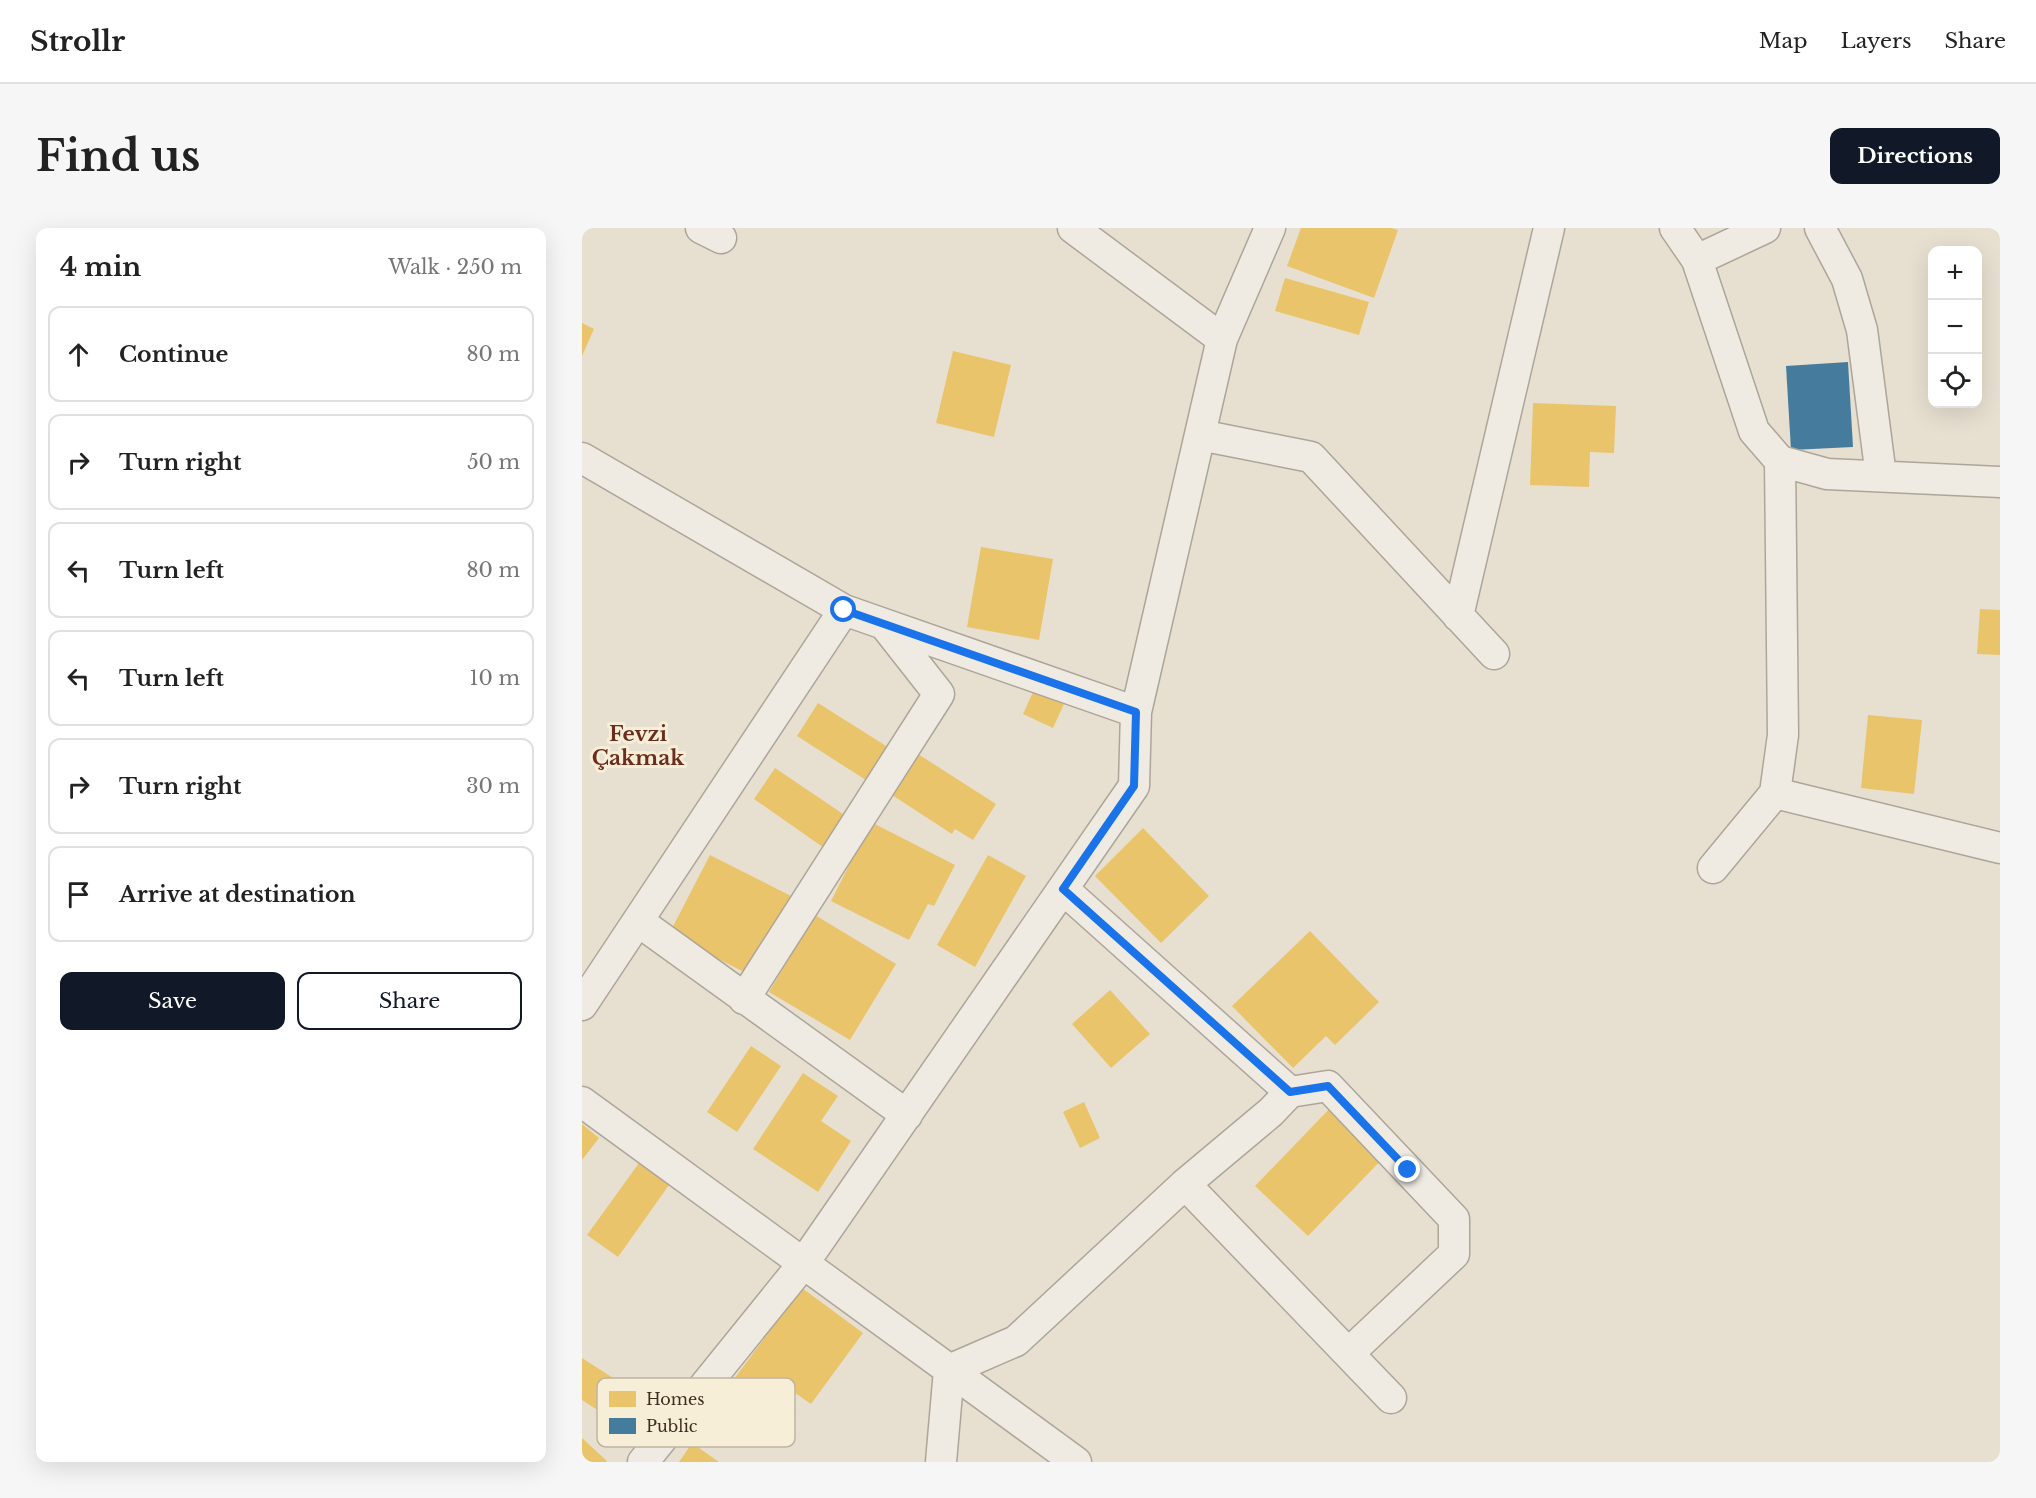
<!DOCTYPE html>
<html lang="en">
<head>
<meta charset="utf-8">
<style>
	:root { --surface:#fff; --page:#f6f6f6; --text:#222; --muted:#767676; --line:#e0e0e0; --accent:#111827 }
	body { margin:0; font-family:"Libre Baskerville",serif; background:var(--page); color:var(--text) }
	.controls { position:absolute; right:18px; top:18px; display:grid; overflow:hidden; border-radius:12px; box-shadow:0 6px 24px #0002 }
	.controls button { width:54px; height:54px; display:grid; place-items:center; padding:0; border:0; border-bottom:2px solid var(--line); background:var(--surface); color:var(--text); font:30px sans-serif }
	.stop { position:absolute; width:18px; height:18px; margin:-14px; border:4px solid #1a73e8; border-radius:50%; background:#fff }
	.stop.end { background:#1a73e8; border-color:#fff; box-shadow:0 2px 6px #0008 }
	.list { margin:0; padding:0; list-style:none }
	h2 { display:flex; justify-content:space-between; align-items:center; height:78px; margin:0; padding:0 24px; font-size:26px }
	h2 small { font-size:20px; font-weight:400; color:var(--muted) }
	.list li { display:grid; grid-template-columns:39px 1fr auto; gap:18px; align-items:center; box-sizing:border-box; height:96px; margin:0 12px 12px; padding:0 12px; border:2px solid var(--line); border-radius:12px }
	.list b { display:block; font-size:22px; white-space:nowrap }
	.list em { font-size:20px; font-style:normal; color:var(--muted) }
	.actions { display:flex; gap:12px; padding:18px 24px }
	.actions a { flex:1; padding:14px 0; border:2px solid var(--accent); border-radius:12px; text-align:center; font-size:21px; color:var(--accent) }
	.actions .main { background:var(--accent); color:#fff }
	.icon { flex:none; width:33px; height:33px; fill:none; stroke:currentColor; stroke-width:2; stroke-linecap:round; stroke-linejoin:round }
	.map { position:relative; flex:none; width:1418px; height:1234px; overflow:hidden; border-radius:12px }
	header { display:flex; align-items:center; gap:36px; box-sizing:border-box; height:84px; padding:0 30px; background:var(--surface); border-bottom:2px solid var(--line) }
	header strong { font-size:28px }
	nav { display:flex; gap:33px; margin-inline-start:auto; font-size:21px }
	.intro { display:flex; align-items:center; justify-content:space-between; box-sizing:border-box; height:144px; padding:0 36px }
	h1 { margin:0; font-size:42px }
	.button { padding:15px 27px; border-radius:12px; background:var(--accent); color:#fff; font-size:21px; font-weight:700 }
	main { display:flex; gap:36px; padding:0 36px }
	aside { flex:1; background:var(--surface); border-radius:12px; box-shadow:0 6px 24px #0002 }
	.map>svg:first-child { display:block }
	.homes { fill:#e9c46a }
	.public { fill:#457b9d }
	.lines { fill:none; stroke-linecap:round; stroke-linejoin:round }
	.street-casing { stroke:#ada599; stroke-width:33 }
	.street { stroke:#efebe3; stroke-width:30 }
	.route { stroke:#1a73e8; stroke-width:8 }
	.labels { text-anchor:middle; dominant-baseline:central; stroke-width:6; stroke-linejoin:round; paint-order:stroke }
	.district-label { font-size:21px; font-weight:bold; fill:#6b2e1e; stroke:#f7eed8 }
	.key { fill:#f7eed8; stroke:#bfb4a1; stroke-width:1.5 }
	.key-label { font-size:16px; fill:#3d2e20 }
</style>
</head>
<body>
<header>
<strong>Strollr</strong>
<nav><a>Map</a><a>Layers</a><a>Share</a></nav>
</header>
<div class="intro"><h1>Find us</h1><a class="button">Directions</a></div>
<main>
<aside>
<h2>4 min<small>Walk · 250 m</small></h2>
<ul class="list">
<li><svg class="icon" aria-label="ahead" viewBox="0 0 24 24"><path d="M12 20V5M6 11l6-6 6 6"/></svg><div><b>Continue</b></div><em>80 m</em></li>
<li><svg class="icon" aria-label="right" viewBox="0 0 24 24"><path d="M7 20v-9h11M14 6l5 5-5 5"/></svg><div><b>Turn right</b></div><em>50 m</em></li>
<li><svg class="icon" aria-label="left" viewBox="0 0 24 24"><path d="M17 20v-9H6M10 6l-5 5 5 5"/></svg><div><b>Turn left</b></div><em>80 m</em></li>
<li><svg class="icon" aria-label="left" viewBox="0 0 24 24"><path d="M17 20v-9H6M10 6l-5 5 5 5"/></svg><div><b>Turn left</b></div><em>10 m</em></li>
<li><svg class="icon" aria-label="right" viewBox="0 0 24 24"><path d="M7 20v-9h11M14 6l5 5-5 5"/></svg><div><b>Turn right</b></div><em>30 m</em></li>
<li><svg class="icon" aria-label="arrive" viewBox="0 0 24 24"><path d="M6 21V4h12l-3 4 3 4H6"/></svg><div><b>Arrive at destination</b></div></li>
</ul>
<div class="actions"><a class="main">Save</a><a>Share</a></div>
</aside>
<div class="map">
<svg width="1418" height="1234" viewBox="0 0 1418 1234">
	<rect width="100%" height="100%" fill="#e7e0d1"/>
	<path class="homes" d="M719,0h90l7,2 -24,68 -87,-32z
		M703,50l84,24 -10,33 -84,-24z
		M0,95l12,6 -12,27z
		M371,123l58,14 -17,72 -58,-14z
		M951,175l83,3 -2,47 -24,-1 -1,35 -59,-2z
		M399,319l72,12 -14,81 -72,-13z
		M1398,381l20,1v45l-23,-1z
		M452,462l30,14 -11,24 -30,-14z
		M236,475l73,46 -22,33 -72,-46z
		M1286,487l54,5 -8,74 -53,-6z
		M336,526l78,50 -23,36 -18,-11 -3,5 -60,-39z
		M193,540l74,50 -22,32 -73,-51z
		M289,594l84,43 -21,41 -6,-2 -19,36 -78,-39z
		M561,600l66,68 -48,47 -66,-67z
		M128,627l85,43 -45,77 -81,-41z
		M406,627l38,21 -51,91 -38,-22z
		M233,687l81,49 -46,76 -81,-48z
		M728,703l69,71 -44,43 -9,-9 -33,32 -61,-62z
		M528,762l40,44 -39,34 -39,-44z
		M169,818l30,20 -44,66 -30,-20z
		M221,845l35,23 -17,25 30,20 -33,51 -65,-43z
		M502,874l16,36 -20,10 -17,-36z
		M753,875l53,50 -80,83 -53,-50z
		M0,896l17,14 -17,22z
		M57,935l30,22 -51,72 -31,-22z
		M220,1060l61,45 -52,71 -26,-18 -9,12 20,15 -21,28 -56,-42z
		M0,1130l53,34 -19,30 -34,-22z
		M0,1210l25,23 -1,1h-24z
		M110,1215l27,19h-40z"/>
	<path class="public" d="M1266,134l5,85 -62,3 -5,-84z"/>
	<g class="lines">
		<defs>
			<path id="street" d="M119,0l20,10
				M491,0l149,111
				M1093,0l22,32 57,171 26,30 47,13 173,8
				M1238,0l27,51 15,51 19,146
				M1115,32l68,-32
				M618,207l111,22 183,197
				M0,230l262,152 292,102
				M876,388l91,-388
				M1193,565l225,55
				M1131,640l62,-75 8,-58 -3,-274
				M56,693l269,194
				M162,771l195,-305 -55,-70
				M0,777l262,-395
				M708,864l38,-6 126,133v35l-105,99
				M0,874l494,360
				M603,956l206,214
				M61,1234l160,-198 331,-478 2,-74 86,-373 48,-111
				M359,1234l8,-92 67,-29 169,-157 86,-72 19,-20 -227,-203"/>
		</defs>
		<use href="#street" class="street-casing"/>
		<use href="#street" class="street"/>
	</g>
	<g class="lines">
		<path class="route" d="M262,382l292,102 -2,74 -71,103 227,203 38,-6 80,84"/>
	</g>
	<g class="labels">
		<g class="district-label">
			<text x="56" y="506">Fevzi<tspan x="56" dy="24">Çakmak</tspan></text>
		</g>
	</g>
	<rect x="15" y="1150" width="198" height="69" rx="9" class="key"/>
	<rect x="27" y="1163" width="27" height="16" fill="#e9c46a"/>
	<rect x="27" y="1190" width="27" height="16" fill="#457b9d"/>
	<g class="key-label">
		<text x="64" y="1177">Homes</text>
		<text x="64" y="1204">Public</text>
	</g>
</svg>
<div class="controls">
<button>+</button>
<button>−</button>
<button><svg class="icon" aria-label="locate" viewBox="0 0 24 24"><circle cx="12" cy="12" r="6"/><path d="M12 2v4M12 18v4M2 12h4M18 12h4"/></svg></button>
</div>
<div class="stop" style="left:262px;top:382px"></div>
<div class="stop end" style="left:826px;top:942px"></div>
</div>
</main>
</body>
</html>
